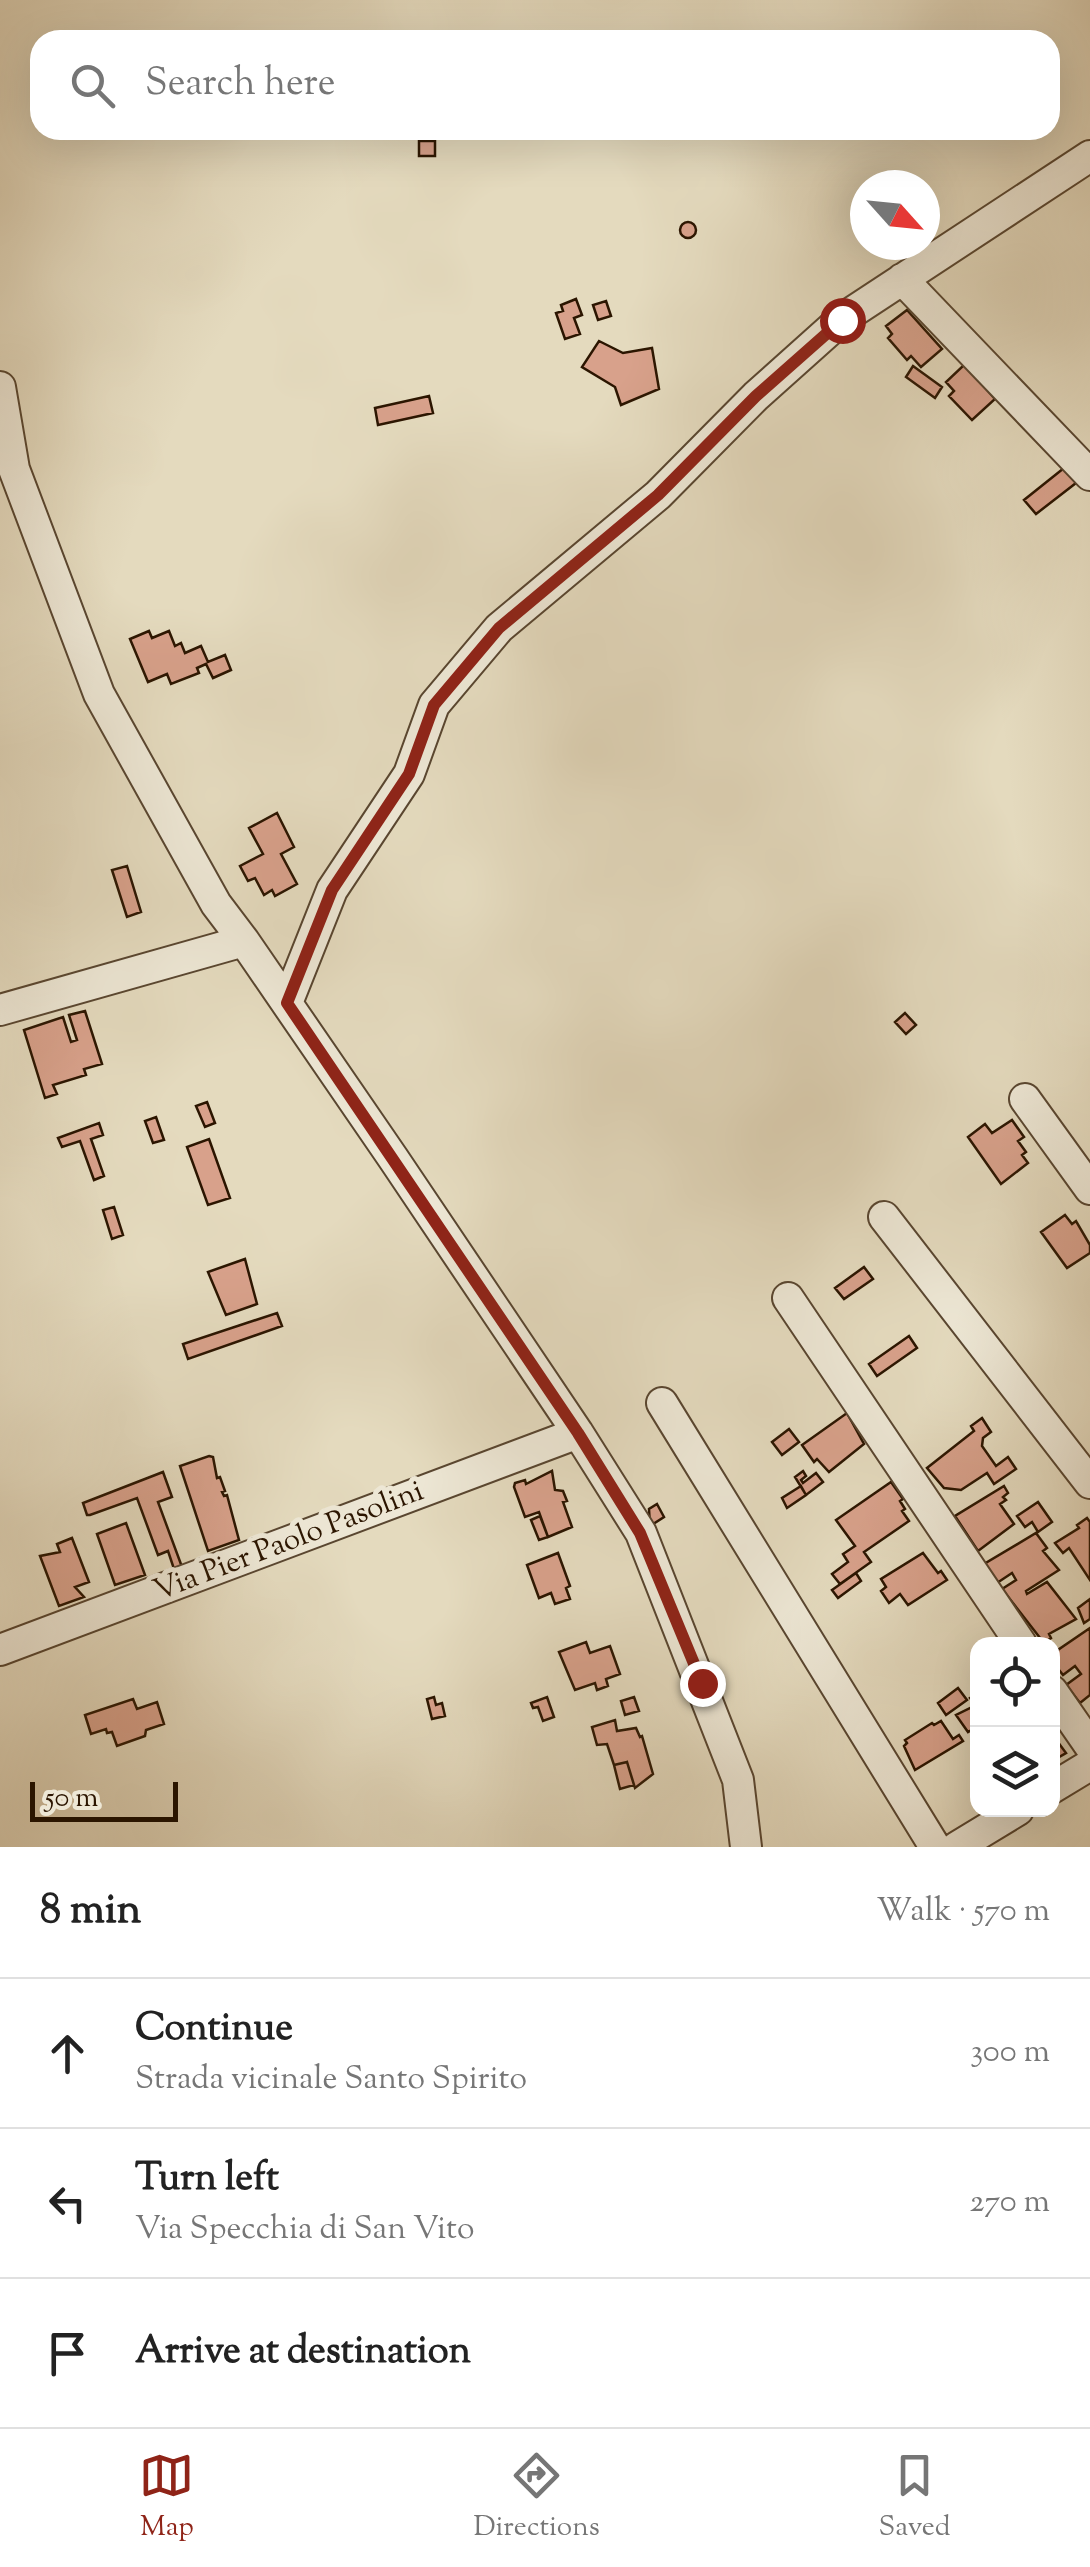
<!DOCTYPE html>
<html lang="en">
<head>
<meta charset="utf-8">
<style>
	:root { --surface:#fff; --page:#f2f2f2; --text:#222; --muted:#767676; --line:#e0e0e0; --accent:#8f2418 }
	body { margin:0; font-family:"Sorts Mill Goudy",serif; background:var(--page); color:var(--text) }
	.controls { position:absolute; right:30px; bottom:30px; display:grid; overflow:hidden; border-radius:20px; box-shadow:0 10px 40px #0002 }
	.controls button { width:90px; height:90px; display:grid; place-items:center; padding:0; border:0; border-bottom:2px solid var(--line); background:var(--surface); color:var(--text); font:50px sans-serif }
	.compass { position:absolute; left:850px; top:170px; width:90px; height:90px; border-radius:50%; background:var(--surface); box-shadow:0 10px 40px #0002; rotate:117deg }
	.scale { position:absolute; left:30px; bottom:25px; width:148px; box-sizing:border-box; padding-left:10px; border:5px solid #2b1500; border-top:0; font-size:28px; line-height:35px; white-space:nowrap; color:#2b1500; -webkit-text-stroke:8px #ede7d5; paint-order:stroke }
	.stop { position:absolute; width:30px; height:30px; margin:-22px; border:8px solid #8f2418; border-radius:50%; background:#fff }
	.stop.end { background:#8f2418; border-color:#fff; box-shadow:0 2px 10px #0008 }
	.list { margin:0; padding:0; list-style:none }
	h2 { display:flex; justify-content:space-between; align-items:center; height:130px; margin:0; padding:0 40px; font-size:42px }
	h2 small { font-size:32px; font-weight:400; color:var(--muted) }
	.list li { display:grid; grid-template-columns:65px 1fr auto; gap:30px; align-items:center; box-sizing:border-box; height:150px; padding:0 40px; border-top:2px solid var(--line) }
	.list b { display:block; font-size:38px; white-space:nowrap }
	.list p { margin:0; font-size:32px; white-space:nowrap; color:var(--muted) }
	.list em { font-size:32px; font-style:normal; color:var(--muted) }
	.icon { flex:none; width:55px; height:55px; fill:none; stroke:currentColor; stroke-width:2; stroke-linecap:round; stroke-linejoin:round }
	.map { position:relative; flex:none; width:1090px; height:1847px; overflow:hidden }
	.search { position:absolute; background:var(--surface); box-shadow:0 10px 40px #0002; left:30px; right:30px; top:30px; height:110px; display:flex; align-items:center; gap:25px; box-sizing:border-box; padding:0 35px; border-radius:30px; color:var(--muted); font-size:38px }
	.sheet { height:580px; background:var(--surface) }
	nav { display:flex; justify-content:space-around; align-items:center; box-sizing:border-box; height:140px; border-top:2px solid var(--line); background:var(--surface); font-size:28px; color:var(--muted) }
	nav a { display:grid; justify-items:center; gap:5px }
	nav .on { color:var(--accent) }
	.map>svg:first-child { display:block }
	.building { fill:#d8a18b; stroke:#2b1500; stroke-width:2.5 }
	.lines { fill:none; stroke-linecap:round; stroke-linejoin:round }
	.minor-casing { stroke:#594630; stroke-width:34 }
	.minor { stroke:#ede7d5; stroke-width:30 }
	.route { stroke:#8f2418; stroke-width:12 }
	.labels { text-anchor:middle; dominant-baseline:central; stroke-width:10; stroke-linejoin:round; paint-order:stroke }
	.street-label { font-size:30px; fill:#2b1500; stroke:#ede7d5 }
</style>
</head>
<body>
<div class="map">
<svg width="1090" height="1847" viewBox="0 0 1090 1847">
	<rect width="100%" height="100%" fill="#e4dabe"/>
	<filter id="stains"><feTurbulence type="fractalNoise" baseFrequency=".002" numOctaves="4"/><feColorMatrix values="0 0 0 0 .2 0 0 0 0 .09 0 0 0 0 .02 0 0 0 .5 -.17"/></filter>
	<radialGradient id="worn" r=".72"><stop offset=".6" stop-color="#630" stop-opacity="0"/><stop offset="1" stop-color="#630" stop-opacity=".3"/></radialGradient>
	<path class="building" d="M419,141h16v15h-16z
		M680 230a8 8 0 1 1 16 0a8 8 0 1 1-16 0Z
		M576,299l6,16 -8,3 6,16 -15,5 -9,-26 7,-2 -2,-6z
		M606,301l5,15 -13,4 -5,-15z
		M907,310l35,39 -21,18 -10,-11 -4,4 -19,-22 4,-4 -6,-8z
		M599,341l24,12 29,-5 7,41 -38,16 -6,-18 -33,-20z
		M965,364l30,35 -23,21 -23,-24 5,-5 -8,-9z
		M913,366l29,21 -7,11 -29,-21z
		M429,396l4,17 -55,12 -3,-17z
		M1064,468l12,15 -40,31 -12,-14z
		M149,631l3,7 17,-7 6,15 6,-3 4,10 16,-7 7,16 17,-7 6,15 -18,8 -7,-14 -9,4 2,5 -28,11 -4,-10 -19,8 -18,-43z
		M277,813l17,34 -13,7 16,30 -22,12 -3,-6 -8,5 -9,-17 -7,3 -8,-15 23,-12 -14,-26z
		M127,866l14,46 -14,5 -15,-47z
		M85,1011l17,53 -18,5 2,6 -33,10 4,9 -12,4 -21,-68 39,-13 8,25 6,-2 -8,-25z
		M905,1013l11,12 -10,9 -11,-12z
		M207,1102l8,21 -10,4 -9,-21z
		M156,1117l8,23 -11,3 -8,-22z
		M1012,1120l12,17 -6,4 8,11 -4,3 6,8 -27,21 -33,-47 17,-13 7,9z
		M99,1123l4,12 -12,4 13,37 -10,4 -14,-39 -18,6 -4,-9z
		M209,1139l21,59 -22,7 -21,-58z
		M114,1207l9,28 -11,4 -9,-29z
		M1065,1215l7,9 4,-3 14,24v8l-23,15 -26,-36z
		M245,1259l12,45 -31,11 -18,-43z
		M864,1267l9,12 -29,20 -9,-11z
		M277,1313l5,13 -94,33 -5,-15z
		M909,1336l8,12 -40,28 -8,-12z
		M847,1413l17,31 -35,28 -12,-13 -3,3 -12,-17z
		M982,1418l9,14 -8,6 -1,8 14,20 12,-9 8,12 -22,15 -7,-11 -26,17 -17,-2 -17,-20 47,-37 -3,-5z
		M789,1429l10,13 -17,13 -10,-13z
		M209,1456l4,1 4,21 3,-1 5,14 -3,1 2,4 3,-1 12,45 -31,11 -28,-85z
		M552,1471l3,19 8,1 4,10 -4,1 9,25 -24,10 -9,-25 -14,5 -11,-30 1,-4 10,-3 1,4z
		M803,1471l3,5 -5,4 2,3 13,-10 7,9 -17,13 -11,-18z
		M163,1472l9,25 -14,5 24,65 -8,2 -6,-18 -10,4 -21,-57 -47,17h-3l-4,-12z
		M891,1482l12,17 -3,2 5,8 -3,2 7,10 -45,31 7,10 -31,22 -8,-10 16,-12 -5,-8 12,-8 -19,-26z
		M801,1486l5,9 -19,13 -5,-10z
		M1004,1486l4,7 -5,4 3,3 -6,4 14,20 -36,27 -23,-35z
		M1038,1502l14,20 -14,10 -6,-10 -7,5 -8,-11z
		M657,1504l7,13 -14,9 -1,-17z
		M540,1516l8,21 -9,3 -8,-20z
		M1087,1518l3,4v58l-21,-32 -6,5 -8,-10 24,-15 -2,-3z
		M126,1523l19,52 -30,10 -18,-51z
		M1036,1533l11,15 -4,3 16,19 -33,21 1,3 20,-12 29,37 -27,15 2,4 -7,5 -42,-54 14,-9 -4,-7 -18,12 -10,-21z
		M72,1538l17,44 -14,5 9,10 -25,9 -19,-50 20,-4 -3,-8z
		M558,1553l12,33 -4,2 4,11 -15,5 -4,-11 -12,5 -12,-33z
		M923,1553l15,20 3,-2 6,9 -39,25 -8,-11 -11,9 -8,-12 5,-4 -5,-8z
		M856,1573l5,8 -23,17 -6,-8z
		M1090,1599v20l-6,4 -6,-15z
		M1090,1628v67l-10,8 -14,-18 15,-11 -6,-8 -12,9 -11,-14v-7z
		M586,1642l4,11 20,-7 10,28 -14,5 2,7 -11,4 -2,-7 -20,7 -16,-38z
		M958,1688l9,12 -21,15 -8,-12z
		M978,1693v33l-10,6 -12,-17 20,-10 -6,-7z
		M434,1697l2,8 6,-2 3,13 -13,3 -5,-20z
		M547,1697l7,20 -11,4 -5,-14 -5,1 -2,-5z
		M634,1697l5,14 -14,4 -4,-14z
		M133,1699l4,10 20,-7 7,22 -18,6 -1,6 -28,10 -5,-14 -5,1 -1,-4 -15,5 -6,-19z
		M615,1720l2,11 19,-3 4,9 2,-1 11,38 -18,14 -8,-26 -13,3 -7,-21 -10,1 -5,-18z
		M941,1721l12,18 6,-4 4,6 -48,29 -11,-24 3,-3 -2,-3 27,-17 2,2z
		M1052,1734l14,19 -14,8z
		M627,1762l7,23 -14,4 -6,-24z"/>
	<g class="lines">
		<defs>
			<path id="minor" d="M902,279l188,196
				M0,387l14,82 85,225 117,210 28,37 149,217 185,275 63,100 97,247 8,67
				M287,1003l45,-113 77,-116 25,-69 65,-77 159,-133 98,-99 86,-77 248,-163
				M0,1010l244,-69
				M1025,1099l65,90
				M884,1217l206,266
				M788,1298l233,346
				M662,1403l273,444
				M0,1650l578,-217
				M1052,1691l38,55
				M1052,1788l38,-23
				M957,1847l61,-37"/>
		</defs>
		<use href="#minor" class="minor-casing"/>
		<use href="#minor" class="minor"/>
	</g>
	<g class="lines">
		<path class="route" d="M702,1683l-62,-150 -62,-100 -291,-430 45,-113 77,-116 25,-69 65,-77 159,-133 98,-99 86,-76"/>
	</g>
	<g class="labels">
		<g class="street-label">
			<text transform="translate(289 1542) rotate(-21)">Via Pier Paolo Pasolini</text>
		</g>
	</g>
	<rect width="100%" height="100%" filter="url(#stains)"/>
	<rect width="100%" height="100%" fill="url(#worn)"/>
</svg>
<div class="controls">
<button><svg class="icon" aria-label="locate" viewBox="0 0 24 24"><circle cx="12" cy="12" r="6"/><path d="M12 2v4M12 18v4M2 12h4M18 12h4"/></svg></button>
<button><svg class="icon" aria-label="layers" viewBox="0 0 24 24"><path d="M12 4l9 5-9 5-9-5zM3 14l9 5 9-5"/></svg></button>
</div>
<svg class="compass" viewBox="-18 -18 36 36"><path d="M0-13l5 13h-10z" fill="#e53935"/><path d="M0 13l5-13h-10z" fill="#767676"/></svg>
<div class="scale">50 m</div>
<div class="stop" style="left:842px;top:320px"></div>
<div class="stop end" style="left:702px;top:1683px"></div>
<div class="search"><svg class="icon" aria-label="search" viewBox="0 0 24 24"><circle cx="10" cy="10" r="6"/><path d="M15 15l6 6"/></svg>Search here</div>
</div>
<section class="sheet">
<h2>8 min<small>Walk · 570 m</small></h2>
<ul class="list">
<li><svg class="icon" aria-label="ahead" viewBox="0 0 24 24"><path d="M12 20V5M6 11l6-6 6 6"/></svg><div><b>Continue</b><p>Strada vicinale Santo Spirito</p></div><em>300 m</em></li>
<li><svg class="icon" aria-label="left" viewBox="0 0 24 24"><path d="M17 20v-9H6M10 6l-5 5 5 5"/></svg><div><b>Turn left</b><p>Via Specchia di San Vito</p></div><em>270 m</em></li>
<li><svg class="icon" aria-label="arrive" viewBox="0 0 24 24"><path d="M6 21V4h12l-3 4 3 4H6"/></svg><div><b>Arrive at destination</b></div></li>
</ul>
</section>
<nav>
<a class="on"><svg class="icon" aria-label="map" viewBox="0 0 24 24"><path d="M3 6l6-2 6 2 6-2v14l-6 2-6-2-6 2zM9 4v14M15 6v14"/></svg>Map</a>
<a><svg class="icon" aria-label="directions" viewBox="0 0 24 24"><path d="M12 3l9 9-9 9-9-9zM9 14v-3h6M13 9l2 2-2 2"/></svg>Directions</a>
<a><svg class="icon" aria-label="saved" viewBox="0 0 24 24"><path d="M7 4h10v16l-5-4-5 4z"/></svg>Saved</a>
</nav>
</body>
</html>
